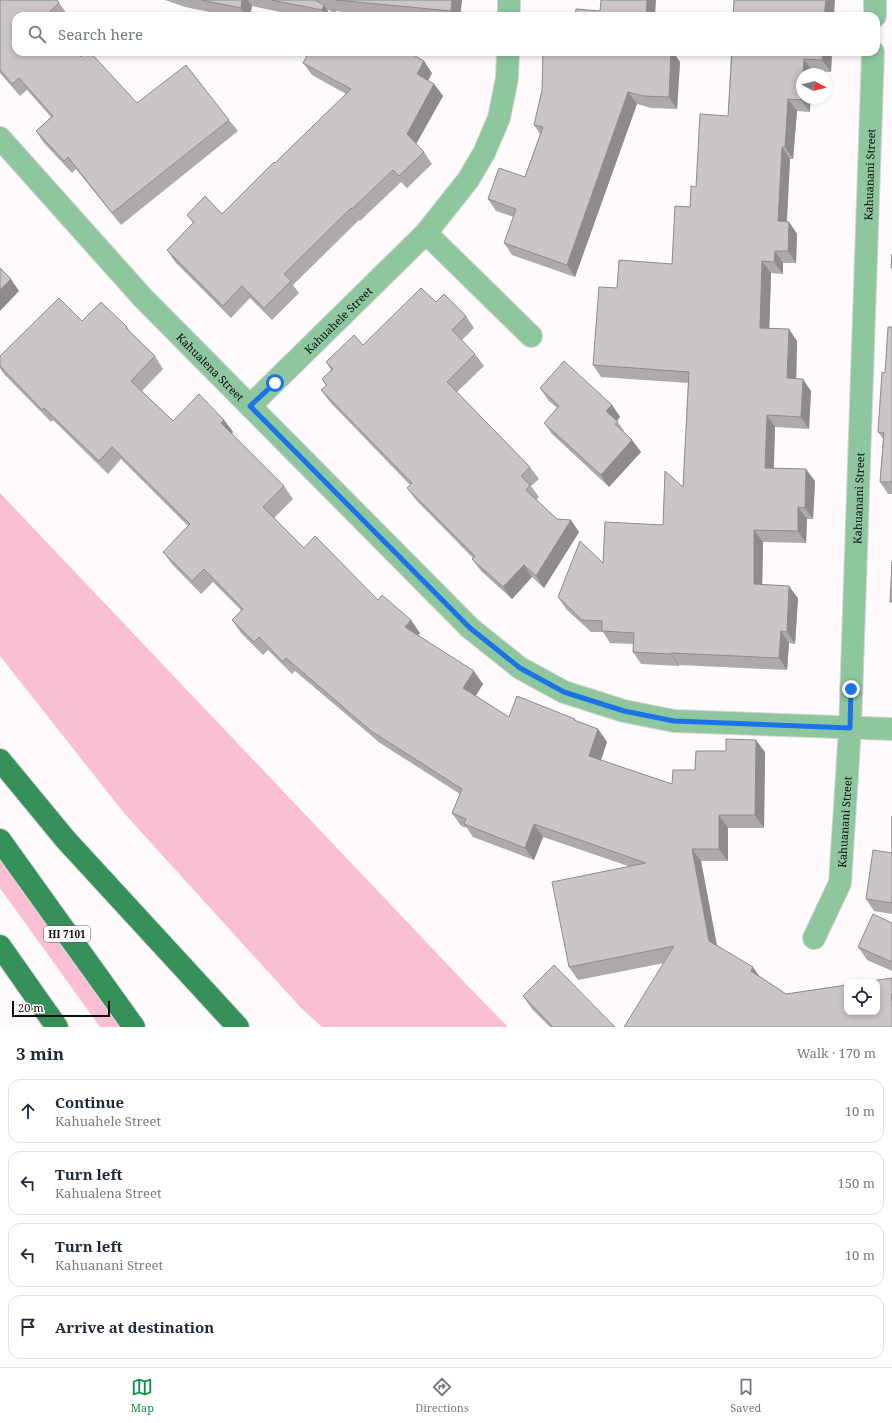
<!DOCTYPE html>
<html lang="en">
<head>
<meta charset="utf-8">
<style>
	:root { --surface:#fff; --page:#f6f6f7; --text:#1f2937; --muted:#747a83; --line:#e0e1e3; --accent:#0a904e }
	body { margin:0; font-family:"Noto Serif",serif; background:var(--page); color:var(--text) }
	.controls { position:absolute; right:12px; bottom:12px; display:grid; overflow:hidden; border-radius:8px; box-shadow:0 2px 6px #0003 }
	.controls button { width:36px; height:36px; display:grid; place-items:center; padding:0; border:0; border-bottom:1px solid var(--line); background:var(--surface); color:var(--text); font:20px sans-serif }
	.compass { position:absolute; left:796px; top:68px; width:36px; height:36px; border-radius:50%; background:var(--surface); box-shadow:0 2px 6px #0003; rotate:97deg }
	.scale { position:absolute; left:12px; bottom:10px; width:98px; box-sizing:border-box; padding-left:4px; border:2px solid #0f0d0e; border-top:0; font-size:11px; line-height:14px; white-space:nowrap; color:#0f0d0e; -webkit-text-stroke:3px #fffafc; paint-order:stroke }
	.stop { position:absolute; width:12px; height:12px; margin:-9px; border:3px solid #1a73e8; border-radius:50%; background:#fff }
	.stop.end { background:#1a73e8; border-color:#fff; box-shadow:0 1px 4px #0008 }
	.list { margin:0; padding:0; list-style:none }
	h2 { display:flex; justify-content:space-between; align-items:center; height:52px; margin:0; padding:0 16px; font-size:17px }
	h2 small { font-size:13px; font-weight:400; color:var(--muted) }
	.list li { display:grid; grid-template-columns:26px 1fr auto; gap:12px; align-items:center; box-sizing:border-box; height:64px; margin:0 8px 8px; padding:0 8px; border:1px solid var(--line); border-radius:12px }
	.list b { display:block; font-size:15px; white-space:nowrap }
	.list p { margin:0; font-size:13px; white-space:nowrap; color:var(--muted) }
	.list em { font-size:13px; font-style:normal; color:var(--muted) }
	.icon { flex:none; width:22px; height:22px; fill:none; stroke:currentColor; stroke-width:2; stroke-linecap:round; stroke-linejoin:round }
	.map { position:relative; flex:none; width:892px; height:1027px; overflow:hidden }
	.search { position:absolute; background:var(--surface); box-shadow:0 2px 6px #0003; left:12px; right:12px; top:12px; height:44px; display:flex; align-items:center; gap:10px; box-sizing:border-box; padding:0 14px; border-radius:12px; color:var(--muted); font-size:15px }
	.sheet { height:340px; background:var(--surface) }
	nav { display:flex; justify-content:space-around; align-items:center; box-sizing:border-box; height:56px; border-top:1px solid var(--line); background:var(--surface); font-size:11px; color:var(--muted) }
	nav a { display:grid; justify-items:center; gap:2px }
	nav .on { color:var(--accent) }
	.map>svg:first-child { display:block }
	.green { fill:#fbbfd5 }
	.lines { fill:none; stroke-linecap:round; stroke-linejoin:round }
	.minor-casing { stroke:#d9d4d6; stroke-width:24 }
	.major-casing { stroke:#d9d4d6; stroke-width:24 }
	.minor { stroke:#8ec69e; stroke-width:22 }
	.major { stroke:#359159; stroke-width:22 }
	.wall { fill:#afa9ab; fill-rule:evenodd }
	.shaded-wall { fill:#8f8a8b }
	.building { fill:#ccc5c7; stroke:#8f8a8b }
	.route { stroke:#1a73e8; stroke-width:5 }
	.labels { text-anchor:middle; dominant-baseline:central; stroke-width:3; stroke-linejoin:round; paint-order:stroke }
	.shield { fill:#fffafc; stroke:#575455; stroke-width:1 }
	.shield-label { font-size:10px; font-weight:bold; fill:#0f0d0e }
	.street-label { font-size:11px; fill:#0f0d0e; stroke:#fffafc }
</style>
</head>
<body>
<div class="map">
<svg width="892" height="1027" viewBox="0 0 892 1027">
	<rect width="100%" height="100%" fill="#fffafc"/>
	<path class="green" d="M0,493l468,493 40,41h-186l-21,-19 -177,-195 -124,-157z
		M0,851l124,176h-24l-100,-139z"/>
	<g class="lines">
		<defs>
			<g id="minor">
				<path d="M509,16v-16"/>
				<path d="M875,16v-16"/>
				<path id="s1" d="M0,138l143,160 327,330 50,40 44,24 60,19 50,10 218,8"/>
				<path d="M426,233l105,103"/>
				<path id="s2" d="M250,406l176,-173 42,-53 16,-27 15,-35 8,-40 1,-26"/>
				<path id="s3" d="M814,938l26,-55 10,-155 23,-676"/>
			</g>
			<path id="major" d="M0,760l66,80 172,187
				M0,840l134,187
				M0,946l57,81"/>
		</defs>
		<use href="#minor" class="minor-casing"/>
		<use href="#major" class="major-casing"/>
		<use href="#minor" class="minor"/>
		<use href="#major" class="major"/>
	</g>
	<path class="wall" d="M0,0l59,3 9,12 -2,1h-50l65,41 56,46 92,17 9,11 -117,94 -45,-56 -4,4 -28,-30 -8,-12 15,-14 -24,-27 -7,6 -20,-23z
		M165,0h297l-2,16h-74l-52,-5 9,5h-44l-47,-10 -2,10h-20l-45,-9zM327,10l5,1 -2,3z
		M543,52h130l7,10 -3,47 -26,-1 -14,-4 -62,173 -63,-22 -8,-12 10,-26 -18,-6 -8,-12 37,-22 15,-43 -6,-9 8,-35z
		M731,52h101l-1,20 -19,-1 -2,41 -13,-1 -4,48h-3l-3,63h2l8,12 -1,29h-13v11l-12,-1 -2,55 28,13 -1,38 15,12 -2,38 -34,-2 -1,41 41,13 -2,38h-6l-1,24 -43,-1 -1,42 36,14 -3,46 -6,-1 -2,27 -108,-5v1l-38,-2 -8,-12v-8l-23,-1 -7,-11h-12l-25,-23 -8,-12 45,-34 60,-38 20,-38 5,-104 -87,-6 -8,-12 24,-77 55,-24 24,-77 32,-71z
		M303,63l129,10 -4,8 6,3 9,12 -27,48 8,8 8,12 -25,24 -6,-6 -41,39 -1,-1 -66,65 6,8 -27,27 -22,-22 -19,20 -56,-56 -8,-12 26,-27 -6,-8 35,-1 124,-120 -34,-19z
		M436,302l30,14 8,12 -12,12 13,14 9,12 -27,26 73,75 9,12 -8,7 8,11 -3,3 21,19 22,13 -35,56 -12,-11 -20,22 -31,-28 -9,-12 1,-1 -57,-58 -9,-12 3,-3 -80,-83 -9,-12 5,-4 -4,-7 9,-9 -5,-8 37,-17z
		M82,321l45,6 4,6 24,23 8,13 -21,22 31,30 51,-1 9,12 -1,2 52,52 9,13 -19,19 30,30 74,52 42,33 -2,2 65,49 -7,12 33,21 66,2 1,2 22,8 9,13 -6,18 71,24 23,-14 70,-18 -1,76h-36v33h-27l16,84 41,30 28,19 106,-16v49l-228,-64 -86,17 -9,-13 59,-101 -85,-29 -9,23 -61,-23 -6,-9 -6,-2 -9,-13 8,-19 -80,-51 -85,-72 -3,3 -24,-24 -5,5 -22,-22 -9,-13 9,-10 -28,-28 -12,12 -29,-30 -9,-12 25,-26 -67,-67 -13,15 -55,-54 -2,2 -47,-48 -4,-6v-12z
		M892,327v167h-4l-8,-12 3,-43 -5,-7 7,-59z
		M540,388l72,17 8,12 -3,4 9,13 6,6 9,12 -32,35 -57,-53 -8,-11 13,-15 -9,-8z
		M892,816v98l-18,-3 -8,-12 26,-46z
		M892,923v48l-25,-11 -9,-13z
		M523,996l92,31h-65l-18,-18z"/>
	<path class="shaded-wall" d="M242,0h6l4,6 -2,10h-3l-6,-8z
		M452,0h10l-2,16h-6l-3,-5z
		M647,0h9l-1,16h-9z
		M826,0h9l-1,16h-10z
		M324,5l7,11h-5l-4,-6z
		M671,52h2l7,10 -3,47 -8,-12z
		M823,52h9l-1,20 -9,-12z
		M804,59l8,12v3h-9z
		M424,61l8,12 -7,13 -8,-12z
		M434,84l9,12 -28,50 -8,-12z
		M802,86v12h8v14l-9,-12z
		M628,92l9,12 -62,173 -8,-12z
		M788,99l9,12 -4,48 -8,-12z
		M782,147l8,12 -4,74 -8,-12z
		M789,222l8,12 -1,29 -8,-12z
		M775,251l8,12v11l-9,-12z
		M762,261l9,12 -2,67 -9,-12z
		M11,279l8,12 -19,20v-21z
		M789,329l8,12 -1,49 -9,-12z
		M803,379l8,12 -2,38 -8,-12z
		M612,405l8,12 -5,6 -9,-12z
		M767,415l8,12 -2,53 -8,-12z
		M224,420l9,12 -3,4 -9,-13z
		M632,440l9,12 -32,35 -8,-12z
		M806,469l9,12 -2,38 -8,-11z
		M798,507l9,12 -1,24 -8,-12z
		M571,520l8,12 -35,56 -8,-12z
		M754,530l9,12 -1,54 -8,-12z
		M524,565l8,12 -20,22 -9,-12z
		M789,586l9,12 -3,46 -8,-12z
		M411,620l9,13 -6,7 -9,-13z
		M781,631l8,12 -2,27 -8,-12z
		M671,653l8,12v1l-8,-12z
		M474,671l9,13 -11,17 -9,-13z
		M598,729l9,13 -9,27 -9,-13z
		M756,740l9,12 -1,76 -9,-13z
		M719,815l9,13v33l-9,-12z
		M534,824l9,13 -9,23 -9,-12z
		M692,849l9,12 17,92 -9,-12z
		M753,967l9,13 -11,-9z"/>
	<path class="building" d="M0,0h57l2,3 -14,13h-29v36h60l5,5 4,-5h5l47,51 49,-38 43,55 -117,93 -44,-56 -4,4 -28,-30 17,-15 -34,-38 -7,6 -12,-14z
		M201,0h41l-1,8z
		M271,0h44l9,5 -2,5z
		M336,0h116l-1,11z
		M601,0h46l-1,16h-71l1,-7 24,2z
		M734,0h92l-2,16h-91z
		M332,10l11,6h-14z
		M309,52h99l16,9 -7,13 17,10 -27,50 17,18 -25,24 -6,-6 -41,39 -1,-1 -67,66 7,7 -27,27 -22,-22 -19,20 -56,-56 27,-28 -7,-7 18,-19 17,18 52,-52 1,1 76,-74 -48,-26z
		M543,52h128l-2,45 -26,-1 -15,-4 -61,173 -63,-22 12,-34 -28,-10 11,-31 26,9 18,-50 -9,-2 8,-35z
		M732,52h91l-1,8 -18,-1 -1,15h-1l-1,26 -13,-1 -3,48h-3l-4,74 11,1 -1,29h-13l-1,11 -12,-1 -2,67 29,1 -2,49 16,1 -2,38 -34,-2 -2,53 41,1 -1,39 -7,-1v24l-44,-1v54l35,2 -2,46 -6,-1 -2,27 -108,-5v1l-38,-2 1,-19 -32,-2v-10l-20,-1 -24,-23 22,-56 23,22 2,-41 58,3 2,-54 18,16 6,-115 -96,-7 6,-78 18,1 2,-28 53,4 3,-58 15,1 1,-21 5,1 4,-73 28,2z
		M892,254v14h-1z
		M0,268l11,11 -11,11z
		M421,288l15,14 8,-8 22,22 -14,14 23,24 -28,28 83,85 -9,9 9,9 -4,5 31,29 14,1 -35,56 -12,-11 -21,22 -31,-28 3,-3 -68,-68 5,-5 -91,-93 6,-5 -5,-6 11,-10 -7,-7 28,-27 9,10z
		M59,298l23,23 19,-19 26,25 -1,1 29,28 -24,25 42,40 26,-27 25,26 -3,3 63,63 -21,21 41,41 11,-12 63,64 4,-5 29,25 -6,7 69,44 -11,17 46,29 8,-21 58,23 -1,1 24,9 -9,27 83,28 1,-14h22l1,-19h30v-12l30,1 -1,75h-36v34h-27l17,92 44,26 -2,4 35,23 61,-9v27h30v-30h-12l27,-4v17l-1,-1 1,8v25h-268l50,-81 -105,21 -17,-85 94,-19 -112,-39 -9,24 -61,-24 2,-5 -14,-6 10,-24 -91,-58 -85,-73 -3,4 -24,-25 -5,5 -22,-22 11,-11 -39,-40 -12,12 -29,-29 27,-28 -78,-77 -13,14 -55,-53 -2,2 -42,-44v-10z
		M888,327h4v155h-12l4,-49 -6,-1 4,-60 3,1z
		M564,361l48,44 -6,6 12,11 -3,2 17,16 -31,35 -57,-52 15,-17 -19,-18z
		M892,562v40h-2z
		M892,816v87l-26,-4 7,-49 19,3z
		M873,914l19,9v39l-34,-15z
		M554,965l61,62h-62l-30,-31z"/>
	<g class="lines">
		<path class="route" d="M275,383l-25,23 220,222 50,40 44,24 60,19 50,10 176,7 1,-39"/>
	</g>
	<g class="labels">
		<rect class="shield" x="44" y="926" width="46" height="16" rx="3"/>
		<g class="shield-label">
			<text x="67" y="934">HI 7101</text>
		</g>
		<g class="street-label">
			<text stroke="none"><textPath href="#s3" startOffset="770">Kahuanani Street</textPath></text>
			<text stroke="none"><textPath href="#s2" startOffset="123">Kahuahele Street</textPath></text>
			<text stroke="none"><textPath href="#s1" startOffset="311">Kahualena Street</textPath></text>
			<text stroke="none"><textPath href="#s3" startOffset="446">Kahuanani Street</textPath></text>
			<text stroke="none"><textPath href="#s3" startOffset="122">Kahuanani Street</textPath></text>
		</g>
	</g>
</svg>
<div class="controls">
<button><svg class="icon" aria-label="locate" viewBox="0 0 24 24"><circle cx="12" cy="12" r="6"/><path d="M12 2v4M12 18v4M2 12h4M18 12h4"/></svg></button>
</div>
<svg class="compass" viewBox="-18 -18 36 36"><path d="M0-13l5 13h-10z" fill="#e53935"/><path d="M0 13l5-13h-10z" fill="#747a83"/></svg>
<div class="scale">20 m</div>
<div class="stop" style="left:275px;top:383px"></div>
<div class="stop end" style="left:851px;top:689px"></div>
<div class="search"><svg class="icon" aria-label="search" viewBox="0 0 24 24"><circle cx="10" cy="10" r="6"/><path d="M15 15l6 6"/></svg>Search here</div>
</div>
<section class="sheet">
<h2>3 min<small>Walk · 170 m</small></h2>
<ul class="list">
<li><svg class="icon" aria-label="ahead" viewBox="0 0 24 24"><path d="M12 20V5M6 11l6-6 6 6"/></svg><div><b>Continue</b><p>Kahuahele Street</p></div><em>10 m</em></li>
<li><svg class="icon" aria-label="left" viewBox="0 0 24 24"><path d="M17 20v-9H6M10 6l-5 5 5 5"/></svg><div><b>Turn left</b><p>Kahualena Street</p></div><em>150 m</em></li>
<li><svg class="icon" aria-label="left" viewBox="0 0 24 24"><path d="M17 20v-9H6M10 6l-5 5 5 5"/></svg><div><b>Turn left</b><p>Kahuanani Street</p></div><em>10 m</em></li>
<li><svg class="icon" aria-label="arrive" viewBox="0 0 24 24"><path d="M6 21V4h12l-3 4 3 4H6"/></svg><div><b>Arrive at destination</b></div></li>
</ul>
</section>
<nav>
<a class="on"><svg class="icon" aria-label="map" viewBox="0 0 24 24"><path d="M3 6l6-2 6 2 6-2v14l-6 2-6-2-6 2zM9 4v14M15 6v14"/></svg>Map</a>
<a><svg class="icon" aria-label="directions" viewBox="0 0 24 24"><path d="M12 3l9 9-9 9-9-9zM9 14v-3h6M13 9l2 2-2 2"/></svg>Directions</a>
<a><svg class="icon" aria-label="saved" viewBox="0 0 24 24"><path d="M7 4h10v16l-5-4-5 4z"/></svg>Saved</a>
</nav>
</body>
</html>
